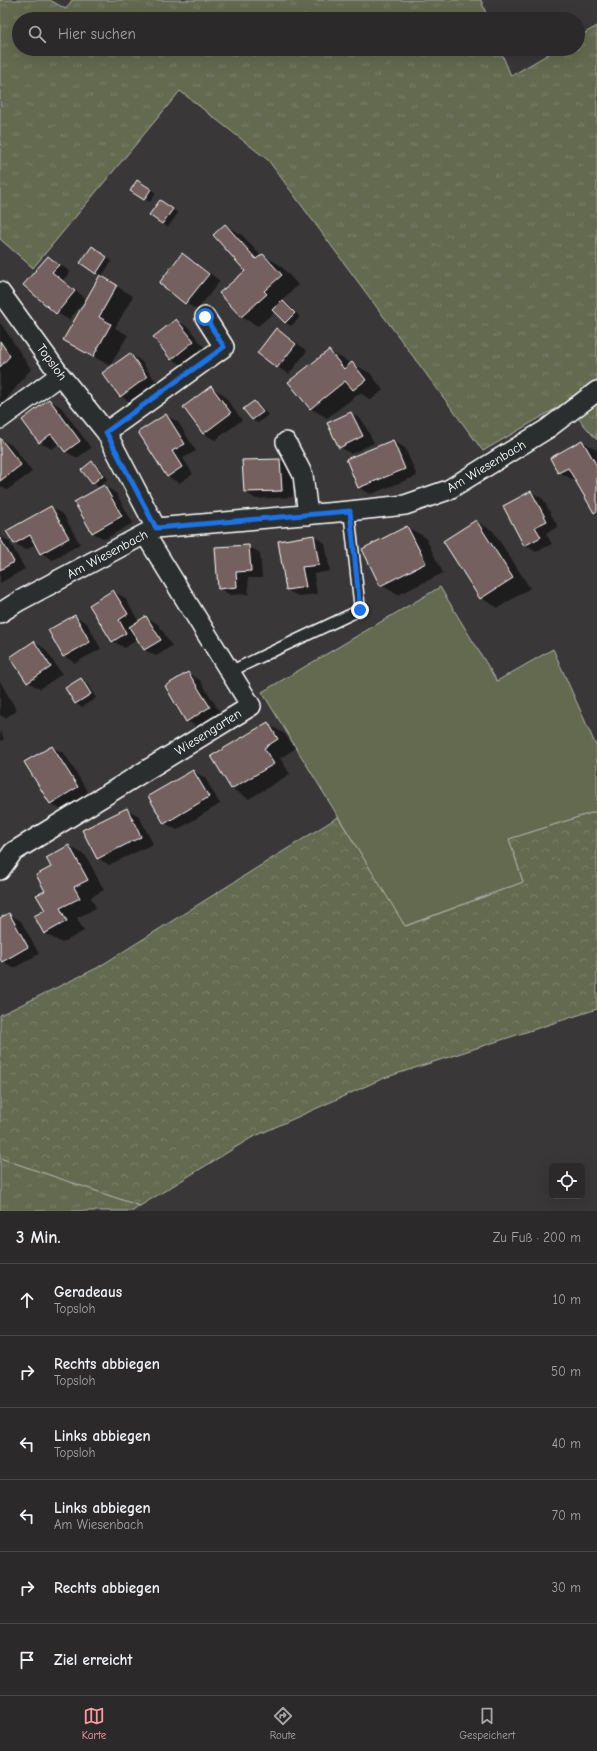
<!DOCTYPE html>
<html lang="de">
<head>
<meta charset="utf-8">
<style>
	:root { --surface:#2b292a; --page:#333132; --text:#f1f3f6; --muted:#a6a6a8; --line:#474547; --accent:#ff9aa2 }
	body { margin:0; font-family:"Comic Neue",sans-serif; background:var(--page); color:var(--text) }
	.controls { position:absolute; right:12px; bottom:12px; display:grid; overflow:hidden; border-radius:6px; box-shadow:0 4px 16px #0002 }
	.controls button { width:36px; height:36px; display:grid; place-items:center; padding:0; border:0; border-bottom:1px solid var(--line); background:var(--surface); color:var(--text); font:20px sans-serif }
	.stop { position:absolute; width:12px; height:12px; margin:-9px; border:3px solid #1a73e8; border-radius:50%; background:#fff }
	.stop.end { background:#1a73e8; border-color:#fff; box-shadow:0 1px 4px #0008 }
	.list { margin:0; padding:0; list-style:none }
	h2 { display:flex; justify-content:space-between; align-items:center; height:52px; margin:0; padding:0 16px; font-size:17px }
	h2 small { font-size:13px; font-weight:400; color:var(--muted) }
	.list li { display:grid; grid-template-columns:26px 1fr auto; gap:12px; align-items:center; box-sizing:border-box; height:72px; padding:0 16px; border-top:1px solid var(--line) }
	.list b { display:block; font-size:15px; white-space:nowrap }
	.list p { margin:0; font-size:13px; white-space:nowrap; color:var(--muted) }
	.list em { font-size:13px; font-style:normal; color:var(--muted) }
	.icon { flex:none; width:22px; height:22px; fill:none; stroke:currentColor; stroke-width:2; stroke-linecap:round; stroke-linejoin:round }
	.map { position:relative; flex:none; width:597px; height:1211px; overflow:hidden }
	.search { position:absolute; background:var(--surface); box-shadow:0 4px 16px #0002; left:12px; right:12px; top:12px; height:44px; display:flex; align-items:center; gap:10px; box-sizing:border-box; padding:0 14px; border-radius:22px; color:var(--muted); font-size:15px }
	.sheet { height:484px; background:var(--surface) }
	nav { display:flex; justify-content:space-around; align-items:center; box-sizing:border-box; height:56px; border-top:1px solid var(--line); background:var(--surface); font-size:11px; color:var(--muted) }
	nav a { display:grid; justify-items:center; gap:2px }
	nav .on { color:var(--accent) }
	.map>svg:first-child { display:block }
	.grass { fill:url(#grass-tufts); stroke:#b2b4a8 }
	.forest { fill:url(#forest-crowns); stroke:#b2b4a8 }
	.garden { fill:#646a50; stroke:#b2b4a8 }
	.shadow { fill:#0007 }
	.building { fill:#73605f; stroke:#fff }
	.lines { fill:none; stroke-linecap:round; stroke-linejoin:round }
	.lane-casing { stroke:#fff; stroke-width:13 }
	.street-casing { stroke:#fff; stroke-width:22 }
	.lane { stroke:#2a2d2e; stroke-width:10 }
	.street { stroke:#2a2d2e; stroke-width:19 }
	.route { stroke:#1a73e8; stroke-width:5 }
	.labels { text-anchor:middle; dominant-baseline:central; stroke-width:3; stroke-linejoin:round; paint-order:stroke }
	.street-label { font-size:13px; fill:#fff; stroke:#2a2d2e }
</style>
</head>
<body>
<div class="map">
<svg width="597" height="1211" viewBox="0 0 597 1211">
	<defs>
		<pattern id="grass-tufts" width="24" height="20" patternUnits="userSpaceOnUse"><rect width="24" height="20" fill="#646a50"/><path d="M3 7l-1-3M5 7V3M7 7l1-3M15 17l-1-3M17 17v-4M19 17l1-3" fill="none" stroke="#7b806a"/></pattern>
		<pattern id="forest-crowns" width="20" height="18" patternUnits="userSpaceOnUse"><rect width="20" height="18" fill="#646a50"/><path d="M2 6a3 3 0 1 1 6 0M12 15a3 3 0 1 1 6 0" fill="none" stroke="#7b806a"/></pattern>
	</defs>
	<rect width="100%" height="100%" fill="#393738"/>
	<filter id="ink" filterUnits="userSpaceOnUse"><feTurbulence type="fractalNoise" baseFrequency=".025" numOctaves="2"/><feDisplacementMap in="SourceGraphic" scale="8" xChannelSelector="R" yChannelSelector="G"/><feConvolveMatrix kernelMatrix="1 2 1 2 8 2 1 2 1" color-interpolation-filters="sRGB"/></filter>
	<g filter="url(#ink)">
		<path class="grass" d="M0,0h50l16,9 6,-9h409l7,19h-469v30h481l11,27 46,-27h21v-12l19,-11v414l-32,-37 -82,48 -215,-291 -88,-69 -147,177 -33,-29z
			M0,1158l140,48 -7,5h-133z"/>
		<path class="forest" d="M597,811v198l-213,69 -133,60 -111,68 -140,-48v-143l97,-47 241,-151 68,109 117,-44 -14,-43z"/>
		<path class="garden" d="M440,587l57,94 56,-32 44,99v63l-88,28 14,43 -118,44 -143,-234z"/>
		<path class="shadow" d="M143,184l13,9 -6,9 -5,-3z
			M161,201l17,12 -10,14 -6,-3z
			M225,225l17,10 19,21 2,-1 17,10 18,20 -17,16 7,3 12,13 -9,9 -6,-4 -10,-10 -17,14 -17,-9 5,-46z
			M97,250l15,11 -11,16 32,19 -18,32 13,7 -18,31 -45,-26 36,-65 -5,-2z
			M183,255l11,6 26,20 -23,29 -11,-7 -26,-20z
			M48,257l12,7 10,8 -7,8 23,19 -17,21 -12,-7 -33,-28z
			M176,320l12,7 17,21 -22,18 -11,-7z
			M0,322l31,47 -31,38z
			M277,330l11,6 19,15 -18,23 -12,-7z
			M329,351l18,10 3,4 2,-2 18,10 13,17 -12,10 -11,-7 -33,25 -17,-10z
			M130,354l11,7 17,23 -26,19 -12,-7z
			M211,387l12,7 19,26 -27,20 -12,-7z
			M49,400l12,7 30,41 -14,10 -12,-7 -5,-8 -8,6 -12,-6 -17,-23z
			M254,402l5,3 9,10 -10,8 -5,-3 -8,-11z
			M351,413l11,7 12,23 -23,11 -11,-7z
			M166,415l12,7 18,29 -13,7 10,16 -14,9 -12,-7z
			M1,439l12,7 19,26 -25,18 -7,-4z
			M393,441l12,7 12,28 -46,18 -12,-6 -11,-29z
			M582,441l15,9v64l-3,-2 -17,-30 -18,-10z
			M280,460l12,6 1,31 -37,2 -11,-7 -2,-31z
			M92,462l6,4 10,13 -9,8 -6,-4 -11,-12z
			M104,486l12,7 17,30 -28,16 -12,-6 -18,-30z
			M531,492l12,7 15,28 -12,6 6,11 -16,8 -11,-7z
			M51,507l12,7 17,30 -27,16 -12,-7 -5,-9 -10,6 -12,-7z
			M476,521l17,10 37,57 -32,20 -17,-10z
			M407,527l18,10 18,36 -45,22 -17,-10z
			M0,536l9,5 16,28 -25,14z
			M314,536l11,7 5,28 -16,3 3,20 -19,2 -11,-6z
			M248,546l12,7 2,25h-14l1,16 -19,1 -11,-7z
			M113,591l12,7 14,24 7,-5 12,7 14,22 -16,10 -11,-6 -7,-11 -13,9 -12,-7z
			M75,616l12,7 14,26 -26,14 -11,-7z
			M34,642l11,7 17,25 -22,15 -12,-7z
			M188,673l12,7 21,34 -22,14 -12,-7z
			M81,679l6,4 9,15 -14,9 -6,-3 -9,-16z
			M0,681l17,30 -12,7 -5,-3z
			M268,724l17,10 10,15 -15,9 10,16 -41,25 -17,-10z
			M0,731l4,8 -4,2z
			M52,747l12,6 25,41 -27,16 -12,-6z
			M193,771l12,7 15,26 -43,26 -12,-7z
			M127,809l12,7 14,28 -44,21 -11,-7z
			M69,846l17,10 18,34 -13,7 5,11 -19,10 7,13 -22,12 -18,-10 2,-42z
			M9,914l12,7 18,33 -25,14 -12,-7 -2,-4v-38z"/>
		<path class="building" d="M137,180l14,9 -7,11 -14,-9z
			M160,200l13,9 -11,15 -13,-9z
			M225,224l31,35 7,-5 19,21 -18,16 3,3 -26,23 -22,-24 26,-22 -32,-36z
			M92,246l15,11 -11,17 -16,-11z
			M182,253l27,21 -24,30 -26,-21z
			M48,256l11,9 -7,7 23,19 -19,23 -33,-29z
			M100,275l17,10 -18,32 12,7 -18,33 -30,-17z
			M282,300l13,13 -10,10 -13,-13z
			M176,319l18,22 -23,19 -18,-23z
			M276,328l20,16 -19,24 -20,-15z
			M0,341l10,15 -10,11z
			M329,350l15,19 8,-7 14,18 -13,10 -8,-9 -35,28 -22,-27z
			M130,353l17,24 -27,20 -18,-24z
			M211,386l20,27 -28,21 -20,-27z
			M49,399l31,42 -15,11 -14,-18 -12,9 -17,-23z
			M254,401l9,11 -11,8 -9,-11z
			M351,412l12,24 -24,12 -12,-25z
			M166,414l19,30 -13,7 10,16 -15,10 -29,-45z
			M0,438l21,27 -21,16z
			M393,440l12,29 -47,19 -12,-29z
			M582,440l15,26v45l-3,2 -26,-45 -10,5 -8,-15z
			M280,459l2,32 -38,1 -2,-32z
			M92,461l11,14 -11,9 -11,-14z
			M104,485l18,31 -30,17 -18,-31z
			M531,491l16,30 -12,6 6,10 -17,9 -21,-40z
			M51,506l18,32 -29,16 -10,-19 -16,9 -8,-13z
			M476,520l37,58 -33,21 -37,-58z
			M407,526l19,37 -46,23 -18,-37z
			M314,535l5,30 -17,2 4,20 -20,3 -8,-49z
			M0,538l14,24 -14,8z
			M249,545l2,26 -15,1 1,15 -19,2 -3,-42z
			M113,590l15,24 -9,6 7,13 -14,9 -23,-37z
			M75,615l15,27 -27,15 -15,-27z
			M146,616l15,24 -17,10 -15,-23z
			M34,641l17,26 -24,16 -17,-26z
			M188,672l22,35 -24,15 -21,-36z
			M81,678l10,16 -16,10 -10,-16z
			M268,722l10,17 -14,9 10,16 -43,25 -20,-33z
			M52,746l26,41 -28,17 -26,-42z
			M193,770l16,27 -45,27 -16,-28z
			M127,808l14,29 -44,22 -15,-29z
			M69,845l19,35 -14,7 6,11 -20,10 7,13 -23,13 -10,-18 11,-6 -9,-15 9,-4 -9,-16 15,-8 -5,-9z
			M9,913l19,34 -26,15 -2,-3v-41z"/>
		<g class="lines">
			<defs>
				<path id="lane" d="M229,672l131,-62 -11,-99"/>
				<path id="street" d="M0,292l60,83 46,57 50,96
					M0,419l60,-44
					M106,432l118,-85 -19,-30
					M286,442l17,33 5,40
					M0,613l19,-12 137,-73 193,-17 56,-6 43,-15 99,-61 50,-38
					M0,870l13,-18 238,-146 -106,-172"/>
			</defs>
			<use href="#lane" class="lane-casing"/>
			<use href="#street" class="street-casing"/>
			<use href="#lane" class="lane"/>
			<use href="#street" class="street"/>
		</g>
	</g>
	<g class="lines" filter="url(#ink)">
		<path class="route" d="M205,317l19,30 -118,85 50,96 194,-17 10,99"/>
	</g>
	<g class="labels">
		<g class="street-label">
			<text transform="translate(52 362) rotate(54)">Topsloh</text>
			<text transform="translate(486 466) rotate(-31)">Am Wiesenbach</text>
			<text transform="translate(107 554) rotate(-28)">Am Wiesenbach</text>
			<text transform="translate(208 732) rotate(-32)">Wiesengarten</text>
		</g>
	</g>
</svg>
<div class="controls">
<button><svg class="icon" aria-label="locate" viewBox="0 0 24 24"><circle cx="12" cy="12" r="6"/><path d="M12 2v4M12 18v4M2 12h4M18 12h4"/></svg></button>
</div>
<div class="stop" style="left:205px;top:317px"></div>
<div class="stop end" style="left:360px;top:610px"></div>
<div class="search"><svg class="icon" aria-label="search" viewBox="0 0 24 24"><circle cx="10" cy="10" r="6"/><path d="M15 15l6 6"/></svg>Hier suchen</div>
</div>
<section class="sheet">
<h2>3 Min.<small>Zu Fuß · 200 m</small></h2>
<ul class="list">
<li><svg class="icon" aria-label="ahead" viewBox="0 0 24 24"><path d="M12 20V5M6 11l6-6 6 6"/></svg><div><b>Geradeaus</b><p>Topsloh</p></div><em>10 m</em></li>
<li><svg class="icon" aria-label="right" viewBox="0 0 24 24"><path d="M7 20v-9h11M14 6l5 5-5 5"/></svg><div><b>Rechts abbiegen</b><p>Topsloh</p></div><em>50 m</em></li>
<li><svg class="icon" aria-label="left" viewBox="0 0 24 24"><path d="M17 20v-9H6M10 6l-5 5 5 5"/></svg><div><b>Links abbiegen</b><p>Topsloh</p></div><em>40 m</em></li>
<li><svg class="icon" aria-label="left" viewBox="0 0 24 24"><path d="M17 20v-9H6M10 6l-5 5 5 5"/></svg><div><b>Links abbiegen</b><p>Am Wiesenbach</p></div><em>70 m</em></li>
<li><svg class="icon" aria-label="right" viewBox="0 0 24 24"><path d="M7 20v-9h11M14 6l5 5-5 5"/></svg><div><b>Rechts abbiegen</b></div><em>30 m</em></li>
<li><svg class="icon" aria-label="arrive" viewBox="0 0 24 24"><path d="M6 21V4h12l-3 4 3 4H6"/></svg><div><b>Ziel erreicht</b></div></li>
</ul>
</section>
<nav>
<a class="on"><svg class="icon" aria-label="map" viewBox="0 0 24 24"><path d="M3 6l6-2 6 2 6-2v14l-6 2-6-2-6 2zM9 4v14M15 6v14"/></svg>Karte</a>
<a><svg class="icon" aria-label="directions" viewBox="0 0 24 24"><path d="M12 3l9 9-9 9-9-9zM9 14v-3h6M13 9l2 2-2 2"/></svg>Route</a>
<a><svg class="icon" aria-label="saved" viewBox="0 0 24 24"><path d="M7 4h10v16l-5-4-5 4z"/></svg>Gespeichert</a>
</nav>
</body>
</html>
